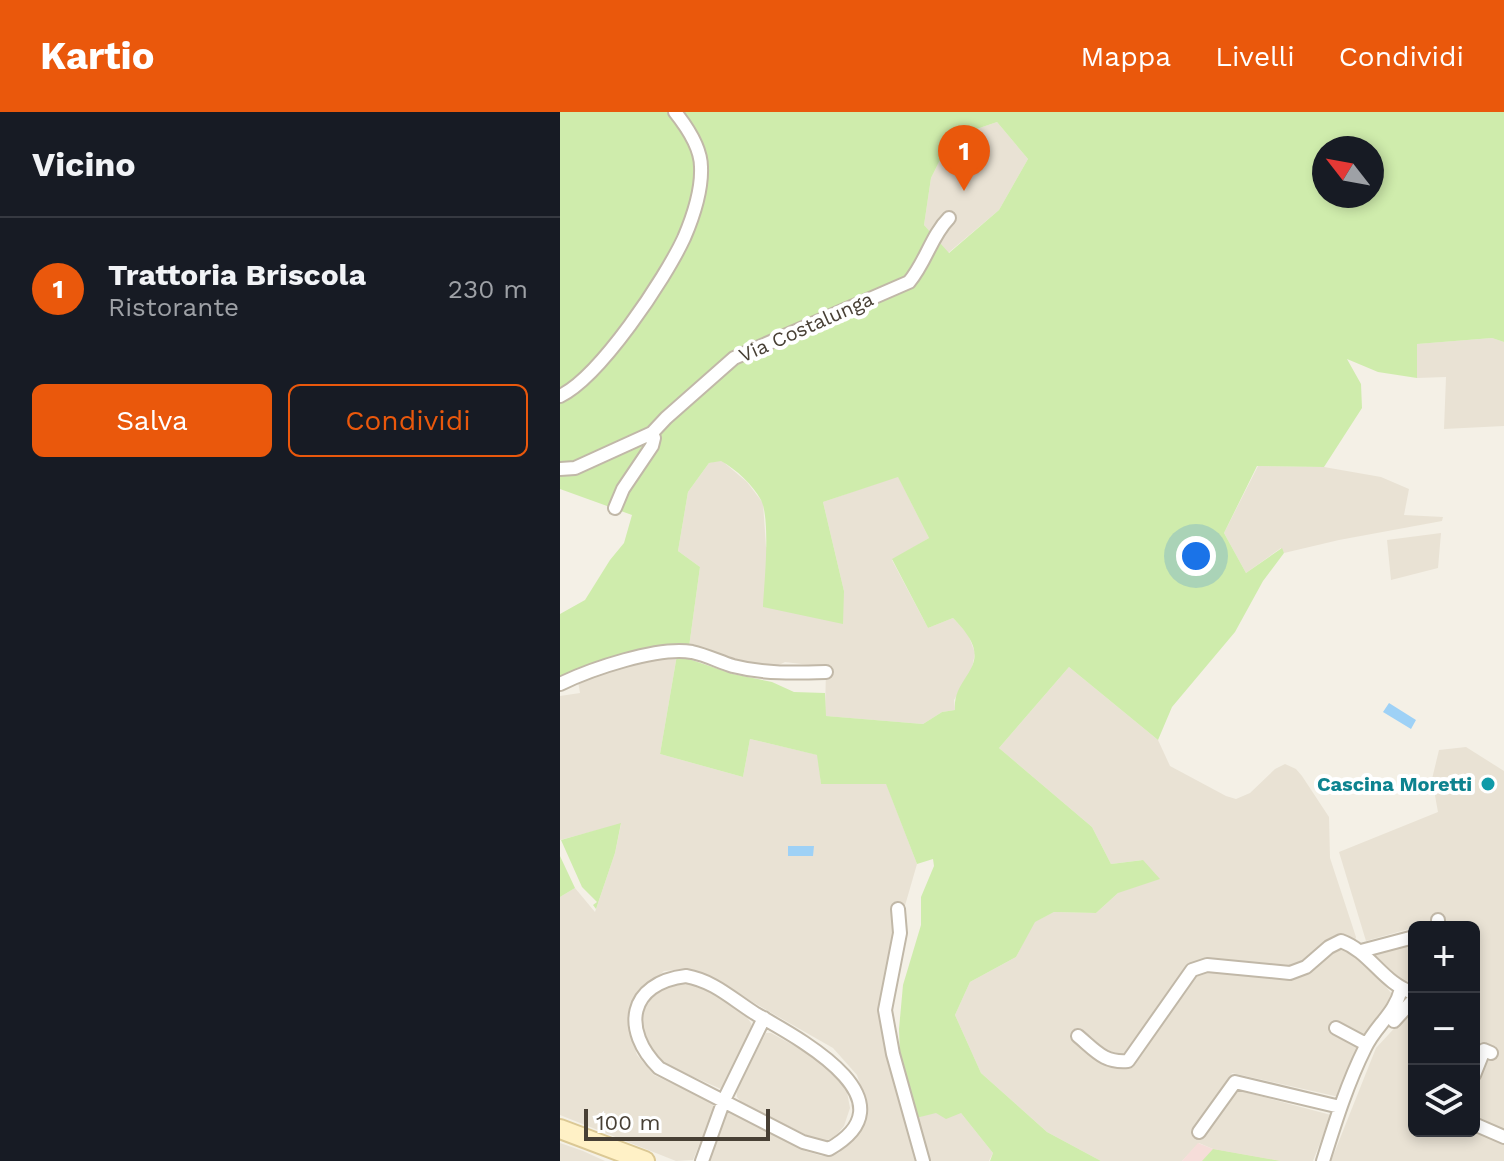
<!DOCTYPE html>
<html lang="it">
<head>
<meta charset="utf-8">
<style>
	:root { --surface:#171b24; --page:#242831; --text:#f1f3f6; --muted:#9ea1a6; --line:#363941; --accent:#ea580c }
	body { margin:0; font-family:"Work Sans",sans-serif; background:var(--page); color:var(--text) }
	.controls { position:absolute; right:24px; bottom:24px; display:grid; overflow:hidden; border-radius:12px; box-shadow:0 4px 12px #0003 }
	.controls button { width:72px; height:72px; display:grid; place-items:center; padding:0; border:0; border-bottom:2px solid var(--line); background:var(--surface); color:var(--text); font:40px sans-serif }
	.compass { position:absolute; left:752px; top:24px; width:72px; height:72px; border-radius:50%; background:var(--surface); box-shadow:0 4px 12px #0003; rotate:301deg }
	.scale { position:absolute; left:24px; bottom:20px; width:186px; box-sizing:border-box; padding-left:8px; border:4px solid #484035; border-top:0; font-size:22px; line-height:28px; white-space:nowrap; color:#484035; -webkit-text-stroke:6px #fff; paint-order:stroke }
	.you { position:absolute; left:636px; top:444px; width:28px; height:28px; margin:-20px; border:6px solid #fff; border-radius:50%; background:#1a73e8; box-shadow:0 0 0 12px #1a73e833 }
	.badge { display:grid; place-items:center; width:52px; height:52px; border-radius:50%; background:var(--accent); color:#fff; font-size:26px; font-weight:700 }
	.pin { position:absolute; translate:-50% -66px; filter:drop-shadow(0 2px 4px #0008) }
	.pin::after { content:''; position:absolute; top:42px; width:28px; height:24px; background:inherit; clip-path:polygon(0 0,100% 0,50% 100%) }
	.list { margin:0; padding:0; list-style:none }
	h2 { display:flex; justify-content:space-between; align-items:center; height:104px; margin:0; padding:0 32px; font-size:34px }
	h2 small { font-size:26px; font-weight:400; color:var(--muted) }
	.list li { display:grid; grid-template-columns:52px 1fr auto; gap:24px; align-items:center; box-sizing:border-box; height:144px; padding:0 32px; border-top:2px solid var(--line) }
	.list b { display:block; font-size:30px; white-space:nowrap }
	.list p { margin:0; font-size:26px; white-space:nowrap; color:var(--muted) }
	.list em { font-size:26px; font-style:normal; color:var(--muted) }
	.actions { display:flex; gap:16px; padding:24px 32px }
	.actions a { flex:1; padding:18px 0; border:2px solid var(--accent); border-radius:12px; text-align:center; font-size:28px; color:var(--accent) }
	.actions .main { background:var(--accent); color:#fff }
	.icon { flex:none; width:44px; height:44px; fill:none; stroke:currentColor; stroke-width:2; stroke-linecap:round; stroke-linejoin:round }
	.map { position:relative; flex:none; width:944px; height:1049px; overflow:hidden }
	header { display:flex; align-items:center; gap:48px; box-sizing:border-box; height:112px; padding:0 40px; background:var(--accent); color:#fff }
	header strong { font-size:38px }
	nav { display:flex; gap:44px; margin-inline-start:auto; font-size:28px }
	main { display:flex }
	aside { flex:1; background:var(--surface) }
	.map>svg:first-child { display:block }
	.residential { fill:#e9e2d4 }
	.medical { fill:#f6ddd9 }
	.green { fill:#cfecac; fill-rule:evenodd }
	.water { fill:#9ed1f6 }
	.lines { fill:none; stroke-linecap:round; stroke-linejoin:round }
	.street-casing { stroke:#c1b8a8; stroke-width:16 }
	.secondary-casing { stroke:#dbc894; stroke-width:22 }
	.street { stroke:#fff; stroke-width:12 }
	.secondary { stroke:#fff1c6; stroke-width:18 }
	.culture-dot { fill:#0f9aa8; stroke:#fff; stroke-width:3 }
	.labels { text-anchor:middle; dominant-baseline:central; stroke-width:8; stroke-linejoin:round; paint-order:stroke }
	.street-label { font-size:20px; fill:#484035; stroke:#fff }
	.culture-label { font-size:20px; font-weight:bold; fill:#0d838f; stroke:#fff; text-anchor:end }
</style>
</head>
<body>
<header>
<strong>Kartio</strong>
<nav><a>Mappa</a><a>Livelli</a><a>Condividi</a></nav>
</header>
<main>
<aside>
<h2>Vicino<small></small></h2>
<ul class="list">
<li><span class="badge">1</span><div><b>Trattoria Briscola</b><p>Ristorante</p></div><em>230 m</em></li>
</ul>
<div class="actions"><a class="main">Salva</a><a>Condividi</a></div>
</aside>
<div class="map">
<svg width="944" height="1049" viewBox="0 0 944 1049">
	<rect width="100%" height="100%" fill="#f4f0e6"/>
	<path class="residential" d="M437,10l31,37 -29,51 -51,43 -24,-28 7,-47 8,-16 26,-29z
		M932,226l12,4v84l-60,3 2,-52 -29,1 -1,-34z
		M161,348l26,22 16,21 3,44 78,44 -21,-89 75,-26 31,62 -37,22 36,68 25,-10 15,16 7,19 -4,20 -17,27 1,10 -13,2 -19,12 -98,-8 1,-49 -41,-5 -14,7 -82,-22 11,-80 -22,-16 10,-59 21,-29z
		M698,354l66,1 57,10 28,12 -5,26 39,2 -1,4 -103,19 -55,13 -3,-5 -35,25 -22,-40z
		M881,421l-3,35 -47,12 -4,-40z
		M117,543l-17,99 83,23 7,-38 68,16 3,29 65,-1 31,81 -13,45 -12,2v40l-13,69 37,141h-212l20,-47 6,-2 75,39 17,5 17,-3 17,-18 8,-19 -1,-23 -6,-18 -24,-27 -133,-76 -11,-3 -25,2 -19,18 -4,-1 -12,23 -1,16 9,28 17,20 62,29 -23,56 -17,1 -116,-46v-218l15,-9 20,24 20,-59 6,-29 -61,16v-144l20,-3 -2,-12 28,-12z
		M509,555l89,73 12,26 56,30 10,3 14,-6 25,-24 10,-5 11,5 6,7 27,41 1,41 26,79 -3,11 39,46v10l-53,93 -107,-24 -38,58 38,-40h9l90,24 -18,46h-32l-68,-12 -14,-6 -17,18h-81l-54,-29 -66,-59 -26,-58 15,-33 46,-25 18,-35 20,-10 42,1 22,-20 24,-33 -31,4 -19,-37 -93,-79z
		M906,635l38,24v359l-30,-13v-23l20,-47 -13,-5 -7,17v-132h-31l-2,-7 -75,21 -27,-89 99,-40 -6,-33 7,-29z
		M854,831v43l-2,-2 -3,4 -35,-34z
		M128,870l12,2 46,32 5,7 1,5 -27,58 -4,3 -57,-25 -17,-15 -7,-27 7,-23 23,-15z
		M854,895v124h60v-3l30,14v19h-173l45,-113z
		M206,921h5l55,30 12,13 9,16 3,16 -6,18 -10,12 -14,4 -79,-40 -4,-5 -1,-8z
		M376,1000l25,1 32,40 -4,8h-61l-16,-42z
		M0,1031l23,8 22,10h-45z"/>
	<path class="medical" d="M638,1031l15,6 68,12h-99z"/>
	<path class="green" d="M0,0h944v230l-12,-4 -75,6v34l-39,-6 -31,-13 14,25 1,24 -38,59 -67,-1 -33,67 22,40 36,-25 2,5 -21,28 -28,51 -63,75 -14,33 -89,-73 -70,81 93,79 19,37 32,-4 17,19 -42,14 -22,20 -42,-1 -19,10 -19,35 -46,25 -15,33 26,58 66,59 54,29h-111l3,-8 -32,-40 -15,6 -10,-6 -24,6 -12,-62 -1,-28 4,-44 18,-60v-28l13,-31 -1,-7 -16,5 -31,-80h-65l-4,-29 -67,-16 -7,38 -83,-23 17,-99 56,19 39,8 22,10 31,1 1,23 97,8 19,-12 13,-2c-3,-38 47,-43 -2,-92l-25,10 -36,-69 37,-21 -31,-61 -75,25 21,89 -1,33 -80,-17c1,-23 8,-87 -2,-107 -9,-16 -24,-30 -40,-39l-12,2 -21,29 -10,59 22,16 -11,80 -84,13 -45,17v-63l25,-14 25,-40 14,-17 8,-28 -72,-26zM437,10l31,37 -29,51 -50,43 -25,-28 7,-47 8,-16 26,-29zM764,36h48v48h-48z
		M61,711l-6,30 -19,56 -3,-4 4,-3 -15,-15 -21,-47z
		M0,744l15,32 -15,9z
		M653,1037l62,11 6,1h-79z"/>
	<path class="water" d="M829,591l27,17 -5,9 -28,-17z
		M228,734h26l-1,10h-25z"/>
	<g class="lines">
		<defs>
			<path id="street" d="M0,284c40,-19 105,-117 124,-158 9,-21 18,-48 17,-71 0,-20 -14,-40 -26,-55
				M92,321l14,-15 68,-60 175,-76c17,-20 22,-46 40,-64
				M0,357l15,-1 77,-35 2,5 -2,8 -29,43 -8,19
				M0,572c31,-15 98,-38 132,-32 14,3 28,10 41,14 31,8 62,7 93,6
				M338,797l2,24 -15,77 8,44 30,107
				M878,815v-7
				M801,839l53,-14
				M126,864c28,5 46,23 70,38 42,24 160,86 73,135l-26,-7 -144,-74c-38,-38 -31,-85 27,-92z
				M834,909l20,-22
				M776,916l30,16
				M518,924c18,15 26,27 50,25l64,-91 15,-5 83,8 16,-6 23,-20 12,-6c30,11 42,43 73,52
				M914,963l10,-25 7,3
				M914,1012l30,13
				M639,1020l36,-50 105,25
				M142,1049l22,-61 40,-82
				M763,1049c12,-38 24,-77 42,-113 10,-22 30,-34 36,-59"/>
			<path id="secondary" d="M0,1017l85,32"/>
		</defs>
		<use href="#street" class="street-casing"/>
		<use href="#secondary" class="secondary-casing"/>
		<use href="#street" class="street"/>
		<use href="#secondary" class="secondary"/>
	</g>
	<circle class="culture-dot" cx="928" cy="672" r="8"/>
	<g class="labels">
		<g class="street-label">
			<text transform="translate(246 215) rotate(-24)">Via Costalunga</text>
		</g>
		<g class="culture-label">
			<text x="912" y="672">Cascina Moretti</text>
		</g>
	</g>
</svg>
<div class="controls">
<button>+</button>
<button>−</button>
<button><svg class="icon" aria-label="layers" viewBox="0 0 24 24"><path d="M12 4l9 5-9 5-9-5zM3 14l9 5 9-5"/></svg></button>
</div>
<svg class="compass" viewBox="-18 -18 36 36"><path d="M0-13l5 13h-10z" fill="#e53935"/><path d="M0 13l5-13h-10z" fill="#9ea1a6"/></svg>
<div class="scale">100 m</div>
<div class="you"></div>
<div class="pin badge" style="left:404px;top:79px">1</div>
</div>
</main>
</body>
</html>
